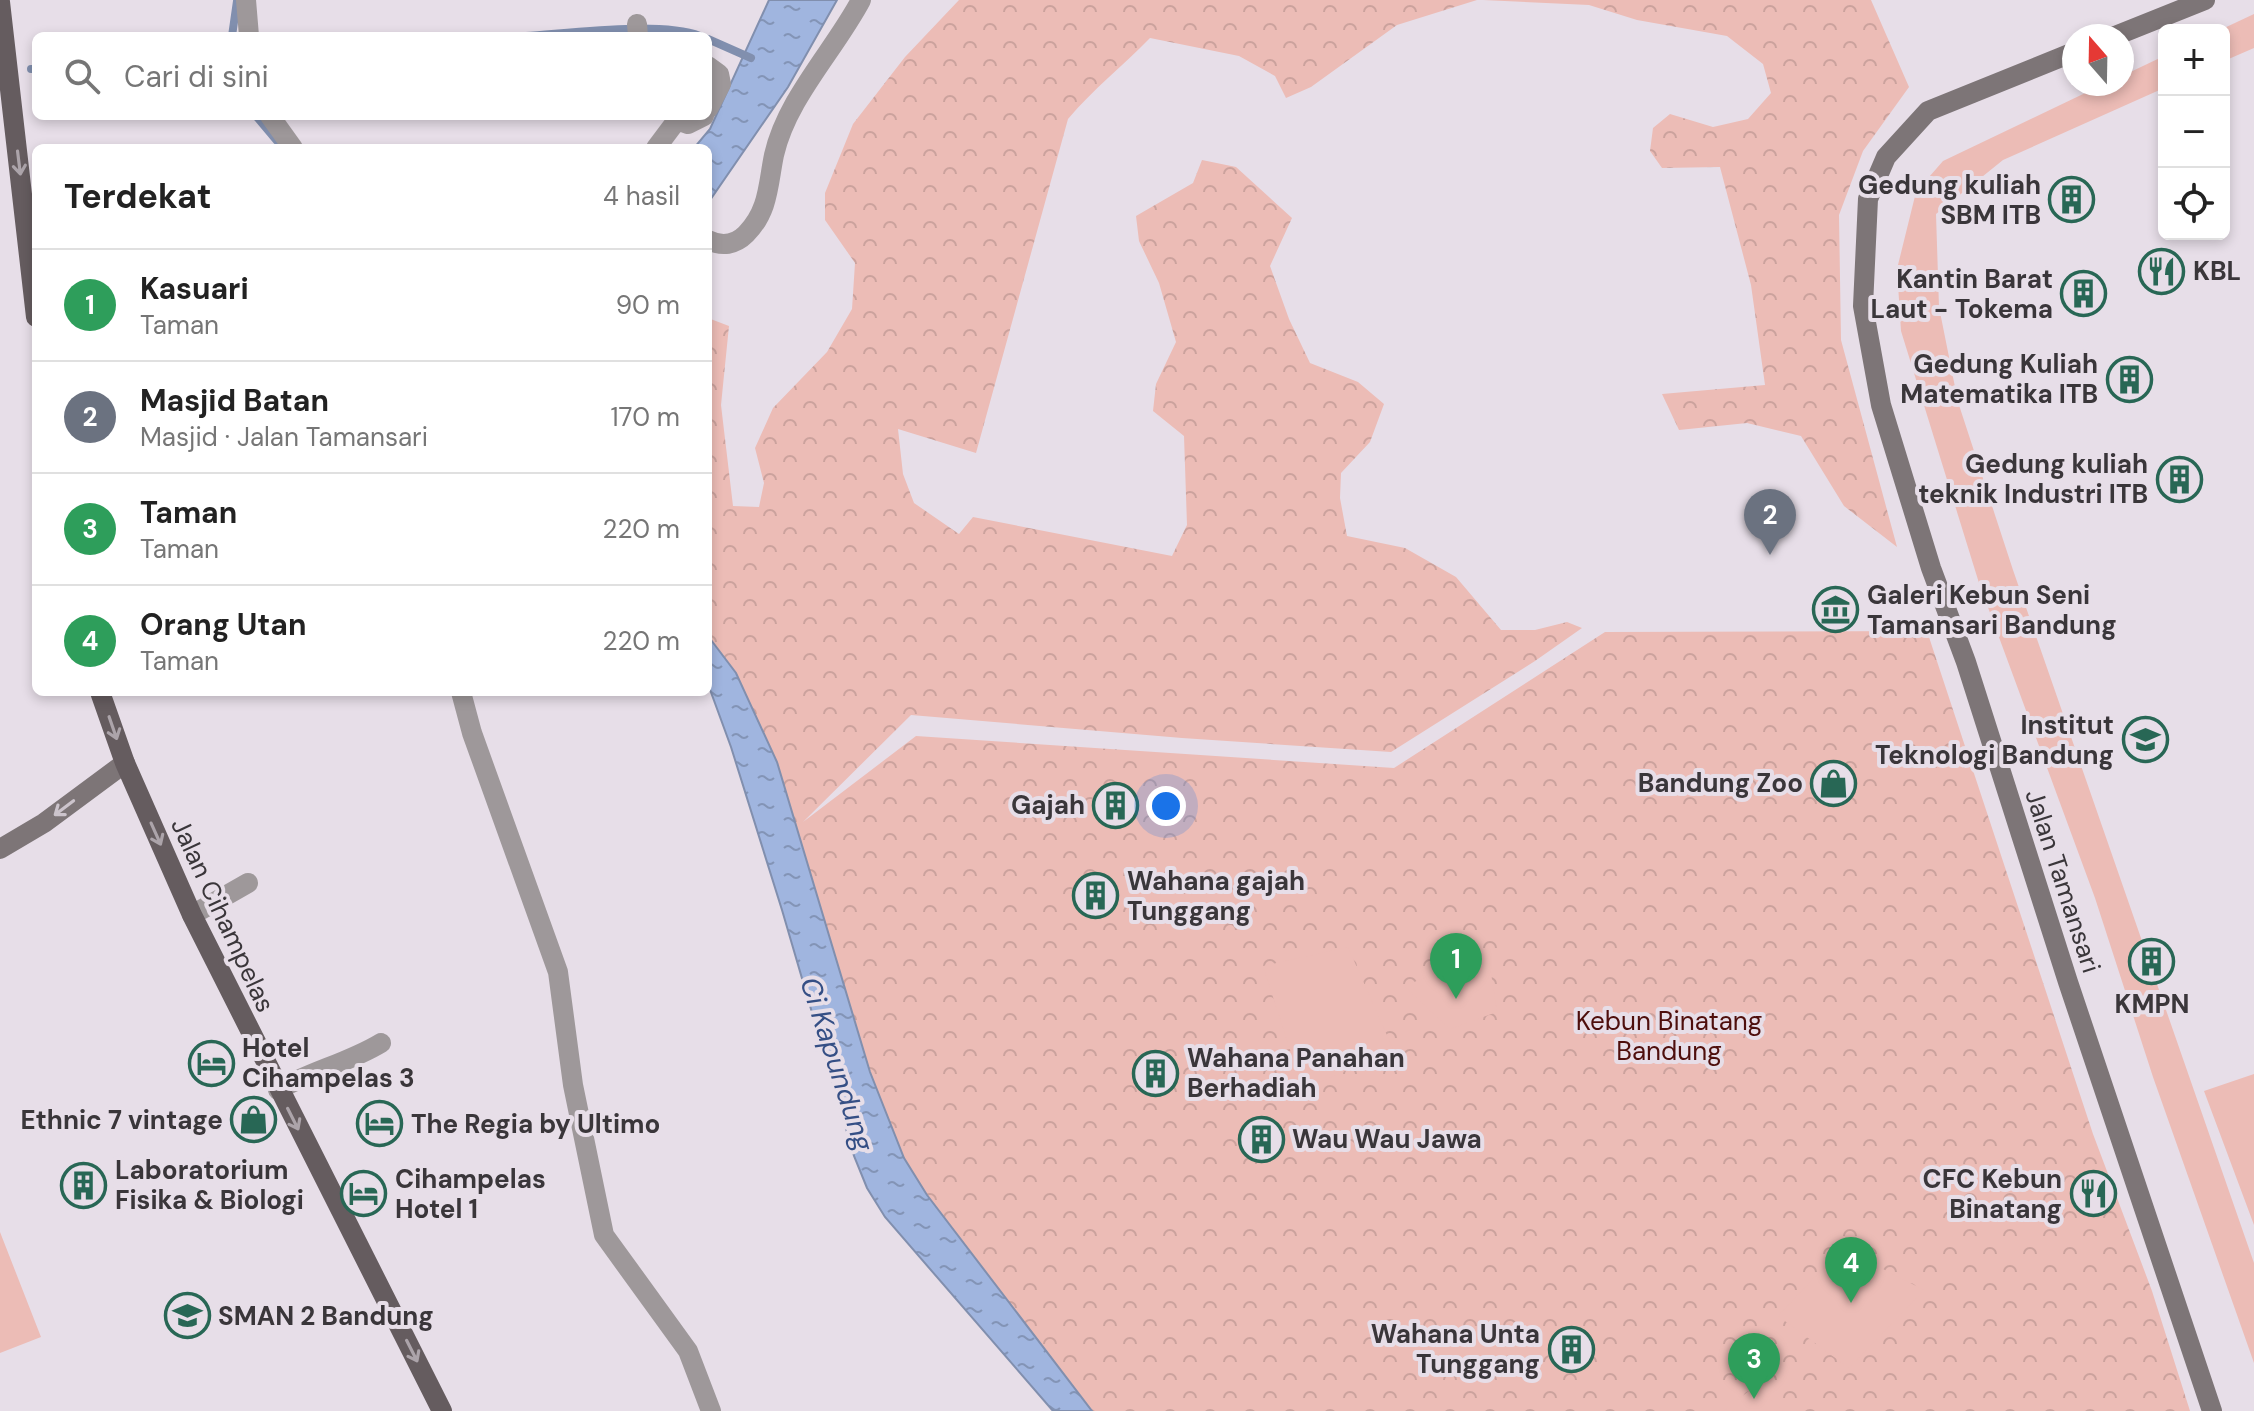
<!DOCTYPE html>
<html lang="id">
<head>
<meta charset="utf-8">
<style>
	:root { --surface:#fff; --page:#f6f6f6; --text:#222; --muted:#767676; --line:#e0e0e0; --accent:#db2777 }
	body { margin:0; font-family:"DM Sans",sans-serif; background:var(--page); color:var(--text) }
	.controls { position:absolute; right:24px; top:24px; display:grid; overflow:hidden; border-radius:12px; box-shadow:0 4px 12px #0003 }
	.controls button { width:72px; height:72px; display:grid; place-items:center; padding:0; border:0; border-bottom:2px solid var(--line); background:var(--surface); color:var(--text); font:40px sans-serif }
	.compass { position:absolute; left:2062px; top:24px; width:72px; height:72px; border-radius:50%; background:var(--surface); box-shadow:0 4px 12px #0003; rotate:340deg }
	.you { position:absolute; left:1166px; top:806px; width:28px; height:28px; margin:-20px; border:6px solid #fff; border-radius:50%; background:#1a73e8; box-shadow:0 0 0 12px #1a73e833 }
	.badge { display:grid; place-items:center; width:52px; height:52px; border-radius:50%; background:var(--accent); color:#fff; font-size:26px; font-weight:700 }
	.pin { position:absolute; translate:-50% -66px; filter:drop-shadow(0 2px 4px #0008) }
	.pin::after { content:''; position:absolute; top:42px; width:28px; height:24px; background:inherit; clip-path:polygon(0 0,100% 0,50% 100%) }
	.list { margin:0; padding:0; list-style:none }
	h2 { display:flex; justify-content:space-between; align-items:center; height:104px; margin:0; padding:0 32px; font-size:34px }
	h2 small { font-size:26px; font-weight:400; color:var(--muted) }
	.list li { display:grid; grid-template-columns:52px 1fr auto; gap:24px; align-items:center; box-sizing:border-box; height:112px; padding:0 32px; border-top:2px solid var(--line) }
	.list b { display:block; font-size:30px; white-space:nowrap }
	.list p { margin:0; font-size:26px; white-space:nowrap; color:var(--muted) }
	.list em { font-size:26px; font-style:normal; color:var(--muted) }
	.icon { flex:none; width:44px; height:44px; fill:none; stroke:currentColor; stroke-width:2; stroke-linecap:round; stroke-linejoin:round }
	.map { position:relative; flex:none; width:2254px; height:1411px; overflow:hidden }
	.search { position:absolute; background:var(--surface); box-shadow:0 4px 12px #0003; left:32px; top:32px; width:680px; height:88px; display:flex; align-items:center; gap:20px; box-sizing:border-box; padding:0 28px; border-radius:12px; color:var(--muted); font-size:30px }
	.panel { position:absolute; background:var(--surface); box-shadow:0 4px 12px #0003; left:32px; top:144px; width:680px; height:552px; border-radius:12px }
	.map>svg:first-child { display:block }
	.forest { fill:url(#forest-crowns) }
	.park { fill:#ecbcb6 }
	.water { fill:url(#water-ripples); stroke:#818fae; stroke-width:2 }
	.lines { fill:none; stroke-linecap:round; stroke-linejoin:round }
	.stream { stroke:#818fae; stroke-width:8 }
	.street { stroke:#9e989a; stroke-width:20 }
	.secondary { stroke:#7d7577; stroke-width:20 }
	.primary { stroke:#655c5f; stroke-width:20 }
	.oneway { stroke:#aca4aa }
	.oneway2 { stroke:#ccc4cc }
	.labels { text-anchor:middle; dominant-baseline:central; stroke-width:8; stroke-linejoin:round; paint-order:stroke }
	.poi-label { font-size:26px; font-weight:bold; fill:#3a363a; stroke:#e7dee8; text-anchor:end }
	.street-label { font-size:26px; fill:#3a363a; stroke:#e7dee8 }
	.park-label { font-size:26px; fill:#4e0e0c; stroke:#e7dee8 }
	.water-label { font-size:28px; font-style:italic; fill:#354f85; stroke:#e7dee8 }
</style>
</head>
<body>
<div class="map">
<svg width="2254" height="1411" viewBox="0 0 2254 1411">
	<defs>
		<pattern id="forest-crowns" width="20" height="18" patternUnits="userSpaceOnUse" patternTransform="scale(2)"><rect width="20" height="18" fill="#ecbcb6"/><path d="M2 6a3 3 0 1 1 6 0M12 15a3 3 0 1 1 6 0" fill="none" stroke="#cba29d"/></pattern>
		<pattern id="water-ripples" width="26" height="14" patternUnits="userSpaceOnUse" patternTransform="scale(2)"><rect width="26" height="14" fill="#a0b5df"/><path d="M2 4q2-2 4 0t4 0M15 11q2-2 4 0t4 0" fill="none" stroke="#8394b6"/></pattern>
	</defs>
	<rect width="100%" height="100%" fill="#e7dee8"/>
	<path class="forest" d="M959,0h518l-80,25 -86,62 -25,11 -11,-22 -36,-20 -89,-18c-27,28 -57,51 -82,81l-92,334 -78,-24 5,45 11,29 45,31 14,-17 199,39 15,-31 -3,-89 -31,-25 3,-27 20,-42 -17,-59 -20,-42 -3,-25 57,-33 9,-23 34,7 56,51 -22,48 19,53 21,44 48,19 26,22 -14,38 -29,31 -1,25 7,38 58,12 51,29 45,53h34l32,-8 15,6 -47,33 -144,91 -209,-14 -271,-23 -108,107 113,-86 478,32 211,-136 322,-1 166,503 59,157 38,120h-1098l-165,-216 -23,-37 -34,-86 -93,-310 -41,-89 -28,-37v-318l21,8 -8,79 12,101 26,1 5,-24 -9,-35 18,-40 54,-56 25,-43 3,-46 -30,-43v-27l28,-69 52,-67z
		M1483,0h388l38,87 -46,64 -24,64 2,125 56,207 -53,-41 -43,-70 -54,-13 -68,7 -17,-36 103,-9 -14,-100 -31,-118 -58,1 -12,-17 3,-23 17,-14 43,13 35,-8 23,-26 -8,-29 -36,-28 -90,-16 -48,-15z"/>
	<path class="park" d="M2254,14v34l-30,13v-31h-4z
		M2164,56v32l-161,72 -67,54 3,93 19,95 55,168 241,693v100l-101,-286 -58,-179 -116,-315 -78,-252 -4,-62 19,-77 27,-31 161,-77h18v-8z
		M1348,947l45,102 -90,41 -40,-124z
		M1488,953l9,59 -47,17 -46,-43z
		M2254,1074v151l-50,-134z
		M0,1232l41,105 -41,16z
		M1842,1248l82,42 -75,78 -71,-52z
		M1755,1386l28,25h-59z"/>
	<path class="water" d="M769,0h68l-49,87 -80,116v-55h-14l16,-19z
		M708,636l28,37 41,89 93,310 34,86 23,37 165,216h-39l-168,-194 -18,-29 -13,-32 -72,-246 -51,-163 -23,-63z"/>
	<g class="lines">
		<path class="stream" d="M232,36l5,-35
			M526,36c45,-3 134,-15 174,0
			M708,39l43,19
			M31,69h5
			M256,116l21,25"/>
		<path class="street" d="M246,0l3,36
			M637,24l1,12
			M708,66l11,8 2,10 -13,25
			M270,116l23,32
			M656,148l21,-28 11,4 16,-8
			M708,240c14,7 27,5 38,-6 23,-23 22,-50 28,-79 13,-57 60,-104 87,-155
			M461,692l11,41 86,239 15,113 31,150 84,116 23,60
			M192,915l56,-32
			M278,1090c33,-19 70,-27 103,-47"/>
		<path class="secondary" d="M2115,36l90,-36
			M2074,52l-146,59 -42,46 -18,42 -5,107 18,99 50,163 35,94 102,320 144,429
			M0,849l44,-26 81,-60"/>
		<path class="primary" d="M0,2l36,315
			M100,692l25,71 67,152 250,496"/>
	</g>
	<defs><path id="oneway-shaft" d="M-6 0H5M1.5-3L5.5 0L1.5 3" fill="none" stroke-width="1.6" stroke-linecap="round" stroke-linejoin="round" transform="scale(2)"/></defs>
	<g class="oneway">
		<use href="#oneway-shaft" transform="translate(19 163) rotate(83)"/>
		<use href="#oneway-shaft" transform="translate(113 728) rotate(71)"/>
		<use href="#oneway-shaft" transform="translate(156 834) rotate(66)"/>
		<use href="#oneway-shaft" transform="translate(293 1119) rotate(63)"/>
		<use href="#oneway-shaft" transform="translate(412 1351) rotate(63)"/>
	</g>
	<use class="oneway2" href="#oneway-shaft" transform="translate(64 808) rotate(143)"/>
	<defs>
		<symbol id="building-ring" viewBox="-11 -11 22 22"><circle r="9.5" fill="#e7dee8" stroke="#286755" stroke-width="1.5"/><path d="M-4-6H4V6H1V3H-1V6H-4ZM-2.5-4.3h1.7v1.8h-1.7ZM.8-4.3h1.7v1.8H.8ZM-2.5-1h1.7V.8h-1.7ZM.8-1h1.7V.8H.8Z" fill="#286755"/></symbol>
		<symbol id="restaurant-ring" viewBox="-11 -11 22 22"><circle r="9.5" fill="#e7dee8" stroke="#286755" stroke-width="1.5"/><path d="M-5-6h1v4h1v-4h1v4h1v-4h1v5L-1.5 .5V6h-2V.5L-5-1ZM5-6V6H3V1.5H1.5Q1.5-4 5-6Z" fill="#286755"/></symbol>
		<symbol id="museum-ring" viewBox="-11 -11 22 22"><circle r="9.5" fill="#e7dee8" stroke="#286755" stroke-width="1.5"/><path d="M0-6L6-3V-2H-6V-3ZM-5-1h2V3h-2ZM-1-1h2V3h-2ZM3-1h2V3H3ZM-6 4H6V6H-6Z" fill="#286755"/></symbol>
		<symbol id="university-ring" viewBox="-11 -11 22 22"><circle r="9.5" fill="#e7dee8" stroke="#286755" stroke-width="1.5"/><path d="M0-5L7-2L0 1L-7-2ZM-4 1L0 2.5L4 1V4Q0 6-4 4Z" fill="#286755"/></symbol>
		<symbol id="shop-ring" viewBox="-11 -11 22 22"><circle r="9.5" fill="#e7dee8" stroke="#286755" stroke-width="1.5"/><path d="M-5-2.5h2.3a2.7 3.5 0 0 1 5.4 0H5L5.5 6h-11ZM-1.5-2.5h3a1.5 2.3 0 0 0-3 0Z" fill="#286755"/></symbol>
		<symbol id="hotel-ring" viewBox="-11 -11 22 22"><circle r="9.5" fill="#e7dee8" stroke="#286755" stroke-width="1.5"/><path d="M-6-4.5h1.5V1H6V5H4.5V3h-9V5H-6ZM-4 0a1.8 1.8 0 1 1 3.6 0ZM.5 0V-2.5h3Q6-2.5 6 0Z" fill="#286755"/></symbol>
		<symbol id="school-ring" viewBox="-11 -11 22 22"><circle r="9.5" fill="#e7dee8" stroke="#286755" stroke-width="1.5"/><path d="M0-5L7-2L0 1L-7-2ZM-4 1L0 2.5L4 1V4Q0 6-4 4Z" fill="#286755"/></symbol>
	</defs>
	<g fill-rule="evenodd">
		<use href="#building-ring" x="2046" y="174" width="51" height="51"/>
		<use href="#restaurant-ring" x="2136" y="246" width="51" height="51"/>
		<use href="#building-ring" x="2058" y="268" width="51" height="51"/>
		<use href="#building-ring" x="2104" y="354" width="51" height="51"/>
		<use href="#building-ring" x="2154" y="454" width="51" height="51"/>
		<use href="#museum-ring" x="1810" y="584" width="51" height="51"/>
		<use href="#university-ring" x="2120" y="714" width="51" height="51"/>
		<use href="#shop-ring" x="1808" y="758" width="51" height="51"/>
		<use href="#building-ring" x="1090" y="780" width="51" height="51"/>
		<use href="#building-ring" x="1070" y="870" width="51" height="51"/>
		<use href="#building-ring" x="2126" y="936" width="51" height="51"/>
		<use href="#hotel-ring" x="186" y="1038" width="51" height="51"/>
		<use href="#building-ring" x="1130" y="1048" width="51" height="51"/>
		<use href="#shop-ring" x="228" y="1094" width="51" height="51"/>
		<use href="#hotel-ring" x="354" y="1098" width="51" height="51"/>
		<use href="#building-ring" x="1236" y="1114" width="51" height="51"/>
		<use href="#building-ring" x="58" y="1160" width="51" height="51"/>
		<use href="#hotel-ring" x="338" y="1168" width="51" height="51"/>
		<use href="#restaurant-ring" x="2068" y="1168" width="51" height="51"/>
		<use href="#school-ring" x="162" y="1290" width="51" height="51"/>
		<use href="#building-ring" x="1546" y="1324" width="51" height="51"/>
	</g>
	<g class="labels">
		<g class="poi-label">
			<text x="2041" y="185">Gedung kuliah<tspan x="2041" dy="30">SBM ITB</tspan></text>
			<text x="2193" y="271" text-anchor="start">KBL</text>
			<text x="2053" y="279">Kantin Barat<tspan x="2053" dy="30">Laut - Tokema</tspan></text>
			<text x="2098" y="364">Gedung Kuliah<tspan x="2098" dy="30">Matematika ITB</tspan></text>
			<text x="2148" y="464">Gedung kuliah<tspan x="2148" dy="30">teknik Industri ITB</tspan></text>
			<text x="1867" y="595" text-anchor="start">Galeri Kebun Seni<tspan x="1867" dy="30">Tamansari Bandung</tspan></text>
			<text x="2114" y="725">Institut<tspan x="2114" dy="30">Teknologi Bandung</tspan></text>
			<text x="1803" y="783">Bandung Zoo</text>
			<text x="1085" y="805">Gajah</text>
			<text x="1127" y="881" text-anchor="start">Wahana gajah<tspan x="1127" dy="30">Tunggang</tspan></text>
			<text x="2152" y="1004" text-anchor="middle">KMPN</text>
			<text x="242" y="1048" text-anchor="start">Hotel<tspan x="242" dy="30">Cihampelas 3</tspan></text>
			<text x="1187" y="1058" text-anchor="start">Wahana Panahan<tspan x="1187" dy="30">Berhadiah</tspan></text>
			<text x="223" y="1120">Ethnic 7 vintage</text>
			<text x="411" y="1124" text-anchor="start">The Regia by Ultimo</text>
			<text x="1292" y="1139" text-anchor="start">Wau Wau Jawa</text>
			<text x="115" y="1170" text-anchor="start">Laboratorium<tspan x="115" dy="30">Fisika &amp; Biologi</tspan></text>
			<text x="395" y="1179" text-anchor="start">Cihampelas<tspan x="395" dy="30">Hotel 1</tspan></text>
			<text x="2062" y="1179">CFC Kebun<tspan x="2062" dy="30">Binatang</tspan></text>
			<text x="218" y="1316" text-anchor="start">SMAN 2 Bandung</text>
			<text x="1540" y="1334">Wahana Unta<tspan x="1540" dy="30">Tunggang</tspan></text>
		</g>
		<g class="street-label">
			<text transform="translate(2063 881) rotate(72)">Jalan Tamansari</text>
			<text transform="translate(223 915) rotate(65)">Jalan Cihampelas</text>
		</g>
		<g class="park-label">
			<text x="1669" y="1021">Kebun Binatang<tspan x="1669" dy="30">Bandung</tspan></text>
		</g>
		<g class="water-label">
			<text transform="translate(837 1064) rotate(72)">Ci Kapundung</text>
		</g>
	</g>
</svg>
<div class="controls">
<button>+</button>
<button>−</button>
<button><svg class="icon" aria-label="locate" viewBox="0 0 24 24"><circle cx="12" cy="12" r="6"/><path d="M12 2v4M12 18v4M2 12h4M18 12h4"/></svg></button>
</div>
<svg class="compass" viewBox="-18 -18 36 36"><path d="M0-13l5 13h-10z" fill="#e53935"/><path d="M0 13l5-13h-10z" fill="#767676"/></svg>
<div class="you"></div>
<div class="pin badge" style="left:1456px;top:999px;background:#2e9e5b">1</div>
<div class="pin badge" style="left:1770px;top:555px;background:#6b7280">2</div>
<div class="pin badge" style="left:1754px;top:1399px;background:#2e9e5b">3</div>
<div class="pin badge" style="left:1851px;top:1303px;background:#2e9e5b">4</div>
<div class="search"><svg class="icon" aria-label="search" viewBox="0 0 24 24"><circle cx="10" cy="10" r="6"/><path d="M15 15l6 6"/></svg>Cari di sini</div>
<section class="panel">
<h2>Terdekat<small>4 hasil</small></h2>
<ul class="list">
<li><span class="badge" style="background:#2e9e5b">1</span><div><b>Kasuari</b><p>Taman</p></div><em>90 m</em></li>
<li><span class="badge" style="background:#6b7280">2</span><div><b>Masjid Batan</b><p>Masjid · Jalan Tamansari</p></div><em>170 m</em></li>
<li><span class="badge" style="background:#2e9e5b">3</span><div><b>Taman</b><p>Taman</p></div><em>220 m</em></li>
<li><span class="badge" style="background:#2e9e5b">4</span><div><b>Orang Utan</b><p>Taman</p></div><em>220 m</em></li>
</ul>
</section>
</div>
</body>
</html>
